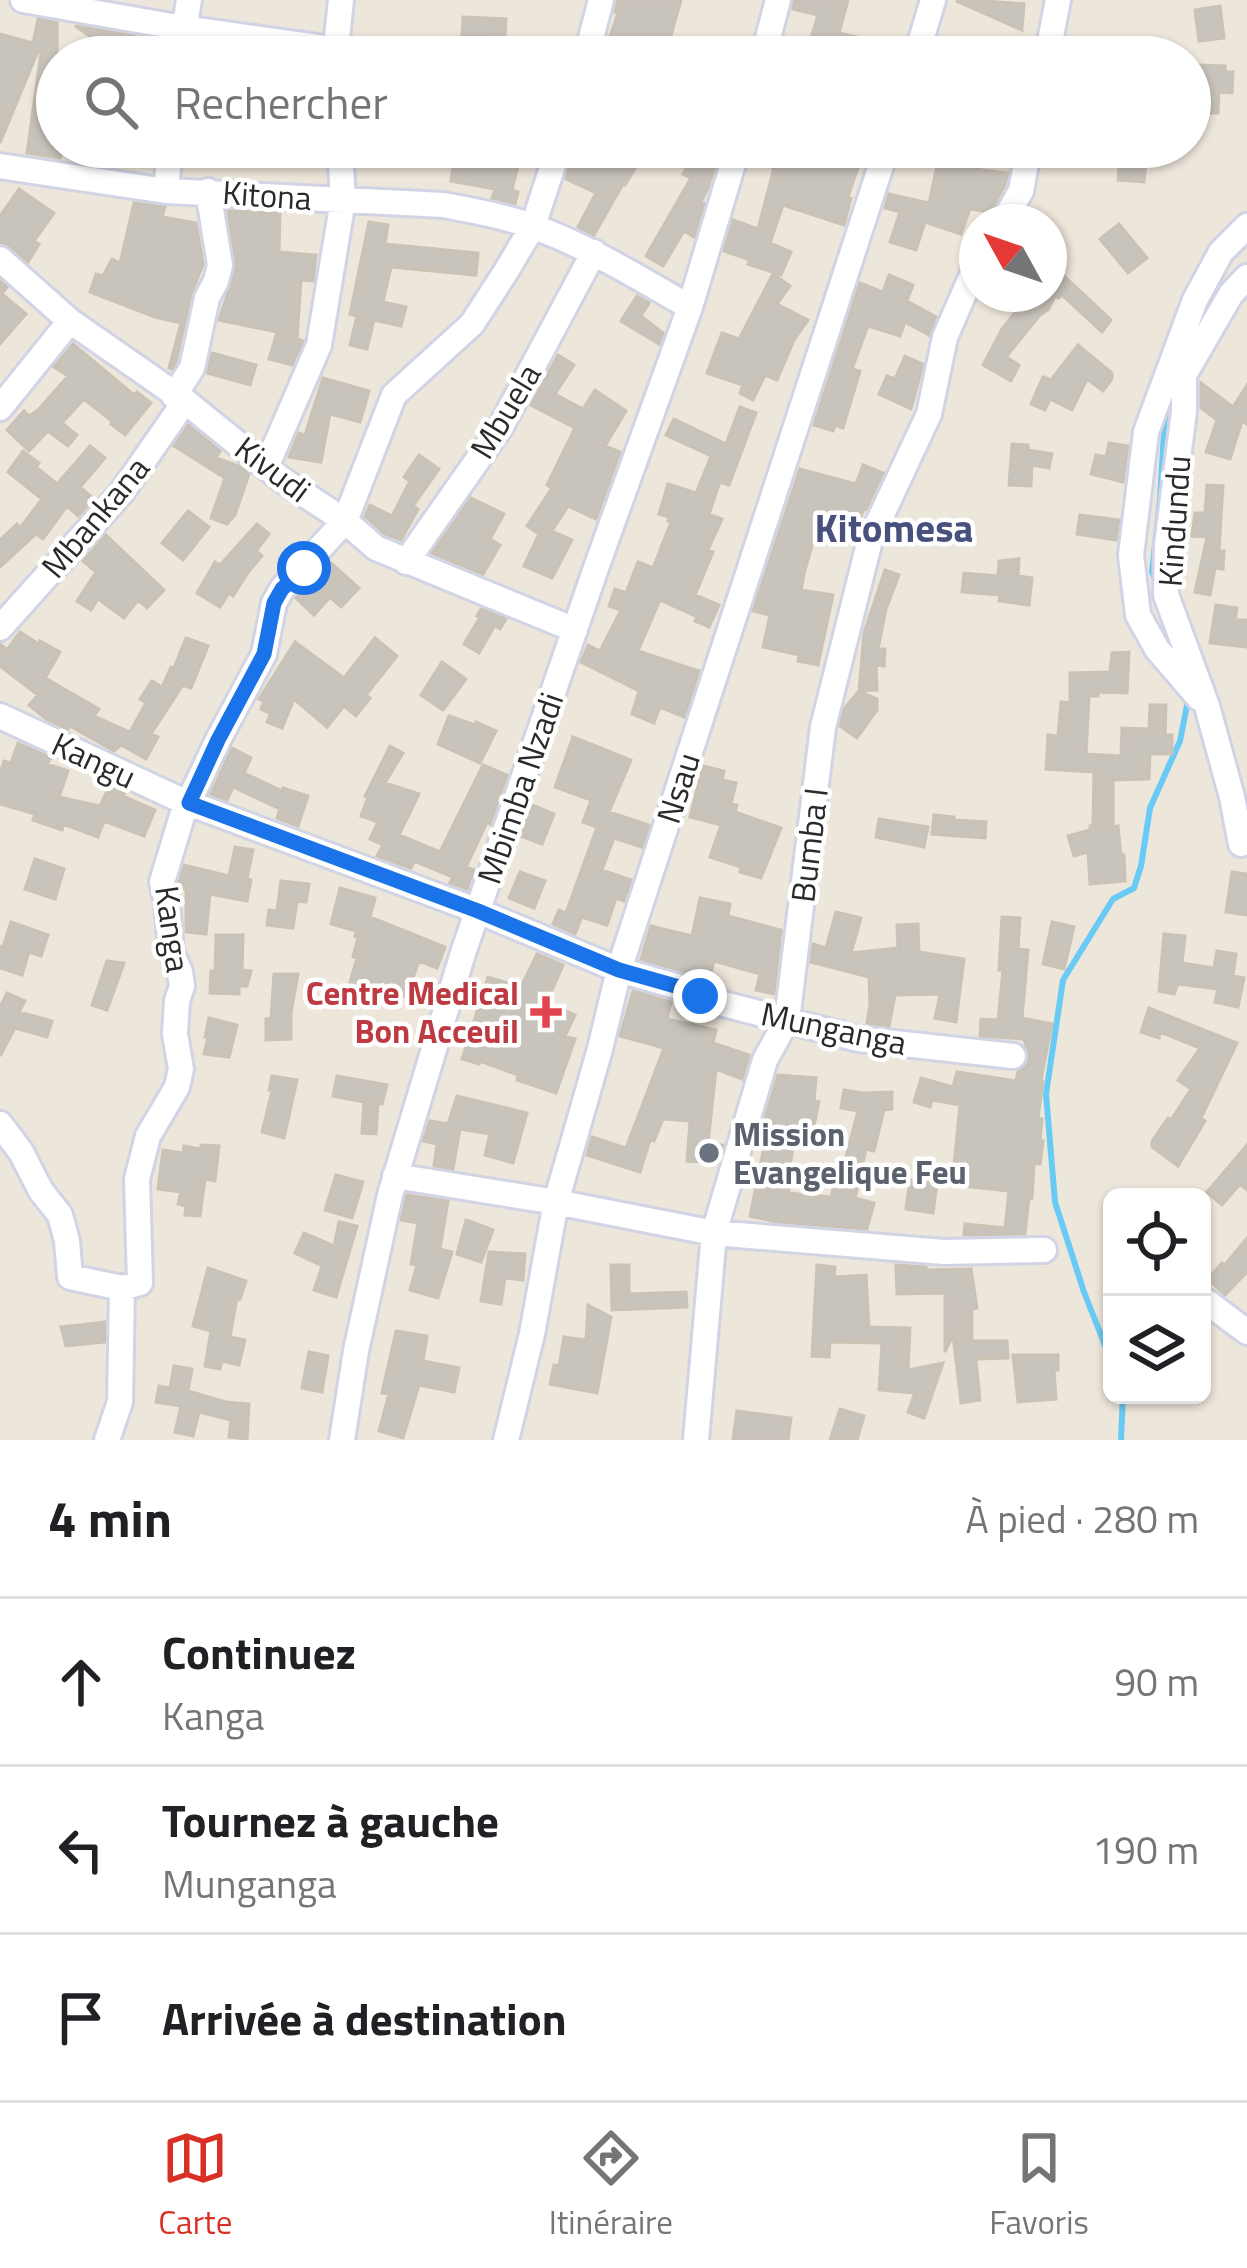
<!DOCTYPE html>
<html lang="fr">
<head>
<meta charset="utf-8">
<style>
	:root { --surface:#fff; --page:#f6f6f6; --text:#202124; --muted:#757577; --line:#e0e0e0; --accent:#d93025 }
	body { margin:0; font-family:"Titillium Web",sans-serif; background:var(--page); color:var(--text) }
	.controls { position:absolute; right:36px; bottom:36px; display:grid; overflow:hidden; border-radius:18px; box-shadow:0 3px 9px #0004 }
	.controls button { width:108px; height:108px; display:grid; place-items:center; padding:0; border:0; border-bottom:3px solid var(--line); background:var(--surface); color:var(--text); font:60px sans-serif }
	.compass { position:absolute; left:959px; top:204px; width:108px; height:108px; border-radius:50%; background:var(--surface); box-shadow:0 3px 9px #0004; rotate:310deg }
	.stop { position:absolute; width:36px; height:36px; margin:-27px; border:9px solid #1a73e8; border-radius:50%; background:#fff }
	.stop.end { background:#1a73e8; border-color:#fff; box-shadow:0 3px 12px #0008 }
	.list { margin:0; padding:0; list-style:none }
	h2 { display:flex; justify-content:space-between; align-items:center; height:156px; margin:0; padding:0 48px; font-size:51px }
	h2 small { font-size:39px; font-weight:400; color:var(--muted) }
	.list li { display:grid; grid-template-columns:78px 1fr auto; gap:36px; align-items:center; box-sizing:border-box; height:168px; padding:0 48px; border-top:3px solid var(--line) }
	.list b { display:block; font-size:45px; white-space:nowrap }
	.list p { margin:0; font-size:39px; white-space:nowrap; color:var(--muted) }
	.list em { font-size:39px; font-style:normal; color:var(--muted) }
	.icon { flex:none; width:66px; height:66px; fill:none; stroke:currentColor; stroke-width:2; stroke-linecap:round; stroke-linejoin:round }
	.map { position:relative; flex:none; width:1247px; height:1440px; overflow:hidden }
	.search { position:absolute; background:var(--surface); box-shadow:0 3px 9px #0004; left:36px; right:36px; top:36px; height:132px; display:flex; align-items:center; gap:30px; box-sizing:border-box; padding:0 42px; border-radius:66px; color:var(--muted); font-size:45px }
	.sheet { height:660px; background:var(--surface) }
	nav { display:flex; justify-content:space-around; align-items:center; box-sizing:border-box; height:168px; border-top:3px solid var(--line); background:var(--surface); font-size:33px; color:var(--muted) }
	nav a { display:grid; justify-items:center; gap:6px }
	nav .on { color:var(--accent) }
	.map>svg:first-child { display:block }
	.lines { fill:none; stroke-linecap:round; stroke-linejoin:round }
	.stream { stroke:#69cbf5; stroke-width:6 }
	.building { fill:#c8c3bb; stroke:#c9c2b5; stroke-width:3 }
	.minor-casing { stroke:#d1d4e4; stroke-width:30 }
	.minor { stroke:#fff; stroke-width:24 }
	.route { stroke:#1a73e8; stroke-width:15 }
	.health-dot { fill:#e0444e; stroke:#fff; stroke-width:4.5 }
	.worship-dot { fill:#6b7280; stroke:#fff; stroke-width:4.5 }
	.labels { text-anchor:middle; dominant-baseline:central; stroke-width:9; stroke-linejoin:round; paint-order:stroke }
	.street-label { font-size:33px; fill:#2a2a2a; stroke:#fff }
	.health-label { font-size:33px; font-weight:bold; fill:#be3a42; stroke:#fff; text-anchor:end }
	.worship-label { font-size:33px; font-weight:bold; fill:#5b616d; stroke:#fff; text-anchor:start }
	.quarter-label { font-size:39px; font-weight:bold; fill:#48507e; stroke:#fff }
</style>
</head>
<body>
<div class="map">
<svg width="1247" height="1440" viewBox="0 0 1247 1440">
	<rect width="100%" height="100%" fill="#ede6db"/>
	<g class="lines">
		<path class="stream" d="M1156,581l-4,-9 8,-72 5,-84 4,-12
			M1112,1363l-28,-71 -29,-90 -9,-108 17,-114 50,-81 21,-11 7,-22 9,-58 30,-67 8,-41
			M1121,1440l2,-45"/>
	</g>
	<path class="building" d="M618,0h63l-12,42 36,12v3h-102l15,-44 -3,-1z
		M794,0h54l-9,33 55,12 -4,12h-62l-21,-6 11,-36 -25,-6z
		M973,0l51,4 -2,26 -66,-29z
		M1220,6l4,32 -25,3 -4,-31z
		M463,17l43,2 -2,31 -18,-1 1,-12 -25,-2z
		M38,19l19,4v124h5l-2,11 -33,-5 14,-101 -3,-1 -38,92v-109l33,9z
		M75,26l60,10 -2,21h-24v-5l-20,-2 2,-13z
		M964,39l63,9v9h-66z
		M1199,65l26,1v6h8l-1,21 -13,-1 -1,21h-21z
		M506,147h17l-11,43 6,2 -3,12 -23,-6 3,-9 -44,-8 2,-15 23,3v-5l24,3z
		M575,147l39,19 16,-19h18l-23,38 -2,-1 -29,51 -16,-8 18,-34 -30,-14z
		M697,147h24l-13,41 -7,14 3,1 -10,34 -10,-6 -21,35 -17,-10 45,-78 -8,-4z
		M770,147h95l-17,50 3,1 -7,27 -61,-20 -13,38 21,9 -10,23 -33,-11 2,-4 -26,-9 9,-31 25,9 16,-61 -10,-4z
		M941,147h25l-2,17 18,6 26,3 -3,12 -15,27 -20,-3 -9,25 -36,-12 -9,28 -26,-8 10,-30 -15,-4 4,-14 40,9z
		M1120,150l27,2 -3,30 -26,-2z
		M19,189l35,24 -20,28 5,3 -11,18 -17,-15 -11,-4v-27z
		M134,203l31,4 -3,10 34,6 7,41 -12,31 -15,67 -4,7 -3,-1 12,-45 -26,-6 -65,-25 6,-18 7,2 9,-17 8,4z
		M228,211l52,2 -1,39 37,3 -3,26 -12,-1 -4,59 6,2 -11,24 -23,-6 8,-27 -58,-12 17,-52z
		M369,222l19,3 -3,19 93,9 -2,22 -85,-8 -8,35 23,5 -5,19 -27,-6 -7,29 -17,-4 7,-29 -7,-2z
		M1119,224l28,34 -19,15 -28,-34z
		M773,274l17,12 -13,18 31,16 -14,20 -17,40 -12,-5 -12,25 -13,-7 3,-8 -36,-12 15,-40 17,6z
		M1062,274l49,46 -9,12 -40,-37 -3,3 -4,-2 -7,14 -8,5 -34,42 13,8 -8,16 -28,-16 19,-36 28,-35h21l-2,-6z
		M889,275l24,10 -6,16 29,16 -7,18 -24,-13 -5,14 -32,-10 -16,43 8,2 -17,57 -8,-3 -2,6 -19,-6 46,-142 23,9z
		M0,281l7,6 -5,7 24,20 -26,30z
		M637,296l12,7 -8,13 22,17 -4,11 -38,-23z
		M73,344l61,51 3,-3 14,11 -26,32 -14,-11 2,-2 -29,-23 -22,24 15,12 -9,11 -20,-15 -19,20 -22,-21 17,-19 5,5 9,-6 30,-34 -14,-9z
		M1078,345l34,28v6l-9,12 -16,-12 -15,31 -22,-11 -5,11 -14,-6 12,-27 8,3z
		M212,353l44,12 -6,20 -43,-12z
		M558,355l16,10 -19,29 28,15 12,-19 31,21 -21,35 15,6 -24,67 -28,-13 -16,25 20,9 -20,38 -28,-12 15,-32 -12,-8 25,-38 -5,-3 28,-57 -44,-23z
		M905,356l18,8 -12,45 -32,-15 8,-18 8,3z
		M323,378l46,13 -9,31 -30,-8 -9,48 -32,-5 10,-24 6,2z
		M1201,383l32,24 14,-22v39l-5,-3 -12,38 -24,-7 11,-32 -16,-12z
		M740,407l16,6 -27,72 -9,-3 -11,32 13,5 -14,31 5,2 -18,43 24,10 -10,22 -14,-6 2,-4 -37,-17 -22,51 61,20 -15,46 -24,-10 -6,16 -22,-9 7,-23 -58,-29 7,-17 12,6 21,-41 -12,-4 6,-17 11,4 12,-31 15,6 18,-46 -3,-1 1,-4 -10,-3 9,-30 28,9 15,-37 -45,-21 8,-16 52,25z
		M188,425l32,26 -4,7 23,8 10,8 -14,41 -8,9 -16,-6 14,-40 -51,-32z
		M1109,443l19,3 -5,36 -32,-8 5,-19 10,2z
		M1012,444l16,1v5l24,4 -3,14 -17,-3 -1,21 -22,-1z
		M90,446l15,12 -25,29 14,12 -16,17 -11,-10 -24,33 -7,-5 -36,33v-27l17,-16 3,4 22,-29 -34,-27 15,-21 16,12 -3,4 21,17z
		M419,455l20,14 -26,37 5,3 -17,31 -16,-6 -20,-18 5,-11 22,11 18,-35 -6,-4z
		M863,465l20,8 -17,36 -2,-1 -10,30 -30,-8 -2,7 -7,-2 -10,35 -4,20 32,5 -15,70 -20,-4 1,-6 -36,-8 7,-32 -17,-4 47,-142 56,15z
		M1207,485l16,1 -4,65h5l-1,18 -8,-1 -5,27 -15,-3 12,-55 -15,-1 3,-23h10z
		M471,498l33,16 -14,25 10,6 -17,29 -51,-21z
		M188,511l21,16 -26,33 -21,-17z
		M1080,515l39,5 -3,20 -39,-6z
		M257,524l12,10 -13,17 6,5 -13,15 -16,25 -4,-3 -9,14 -23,-14 18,-31 5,3z
		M106,535l58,55 -17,18 -9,-8 -14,18 -26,-19 -7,11 -14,-9 19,-29 -13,-11z
		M1019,559l-1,17 14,2 -3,27 -30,-4 1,-6 -38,-3 2,-19 34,3 1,-15z
		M330,562l29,26 -18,19 -11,-10 -16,18 -18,-17z
		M885,570l14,5 -13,34 -8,40h7l-1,17 -8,-1 1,25 -18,1 18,8v11l-20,28 -17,-12 4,-17 15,-18 5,-58z
		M1216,605l21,3 -2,12h12v27l-37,-4z
		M481,609l25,10 -6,10 -5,-4 -16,28 -15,-9 16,-27 -3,-1z
		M20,632l19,12 1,-3 20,11 -15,26 54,31 -5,7 36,16 16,-29 -6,-4 12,-18 10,6 9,-20 3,1 12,-30 22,8 -17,42 -8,-3 -32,49 7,3 -12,22 -25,-14 -7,6 -44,-25 -2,3 -22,-10 -17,-14 9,-10 -38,-29v-22l7,6z
		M375,638l22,18 -31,39 4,3 -14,18 -12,-10 -17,21 -33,-28 -12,29 -15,-6 4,-8 -10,-5 3,-8 -5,-2 36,-57 49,36z
		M1129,652l-2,41 -29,-1v4h-9l-3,58 35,2 1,-28 27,1 1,-24h16l-1,30h7v19h-22l-1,25 -36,1v47l5,-1 3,29h3l1,26 -35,3 -2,-32 -14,4 -6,-20 22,-6v-4h3l1,-54 -48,-3 2,-34 10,1 3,-34 9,1v-30l40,-1 2,-19z
		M442,662l24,17 -23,31 -22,-15z
		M449,716l26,9 1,-3 20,9 -16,32 -42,-19z
		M573,737l58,23 -22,52 40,13 -7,22 -28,-9 -12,32 29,10 -7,21 -8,-3 -9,27 -25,-8 -7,17 -22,-10 6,-14 7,3 31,-86 -14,-5 8,-22 -36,-13z
		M18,743l33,15 -4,6 21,7 -9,26 41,9 10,-21 15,7 -2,4 32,14 -11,26 -40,-15 -6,16 -35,-13 -1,6 -29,-10 2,-6 -35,-10v-31l4,-12 7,2z
		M390,746l13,7 -18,30 34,11 -20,41 41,17 43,-87 24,10 -17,49 -3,-2 -21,45 8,3 -7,19 -17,-6 3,-6 -39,-16 -3,7 -34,-12 6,-11 -13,-6 8,-17 -17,-6 7,-19 -3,-1z
		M232,748l19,10 -7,15 38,18 1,-3 25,8 -10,30 -21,-8 3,-9 -47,-22 -6,13 -16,-6z
		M703,766l21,5 -2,9 14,3 -5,21 6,1 -2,7 46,16 -20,50 -21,-6 1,-5 -31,-10 11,-32 -31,-8z
		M532,805l22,9 -12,30 -21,-8z
		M934,815l20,2v3l32,2 -1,16 -53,-4z
		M879,819l49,8 -4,20 -48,-10z
		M235,847l18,3 -6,29 4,1 -4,21 -37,-7 -4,40 -20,-2v-43l-6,-1 -1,-6 5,-17 45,11z
		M35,859l29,10 -9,30 -30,-10z
		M520,872l25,9 -11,27 -25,-10z
		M1232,872l15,2v41l-21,-3z
		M281,881l28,3 -3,18 -9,-1 -4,27 -26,-3 2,-15 8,1z
		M340,888l35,10 -5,19 75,30 -8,21 -18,-7 -13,36 -35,-13 -6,21 -20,-5 12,-42 -4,-1 5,-20 -3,-1 1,-5 -25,-7z
		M700,898l30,6 -2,12 53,14 -7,64 -18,-4 4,-16 -46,-13 -5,20 -68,-22 10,-33 41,10z
		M836,912l25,6 -10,35 47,-5 -1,-23 21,-1 1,28 45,7 -8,63 -21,-4 5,-24 -45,1 -6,31 -22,-3 3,-19 -1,-27 -58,-15 2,-18 13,4z
		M1002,917l18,1 -2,31 10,1 -6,68 30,6 -11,56 2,1 -5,37 4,1 -2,22h3l-3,23h-6l-2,34h-3l-4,36 -61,1 1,-11 40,4 4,-37 -57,-6 8,-80 -28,-5 -2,7 -16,-5 7,-24 32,9 4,-15 59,9 2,-9 9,-7 2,-8 -5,-18 -44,-3 1,-17 17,1 5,-50h-4z
		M11,922l37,13 -7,21 -12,-4 -7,23 -22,-7v-22l3,1z
		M1052,922l22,5 -10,42 -21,-5z
		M1164,934l21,2 -3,27 32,5 3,-17 19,3 -3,22 11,2 -6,29 -23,-5 3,-13 -40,-5 -4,10 -15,-3z
		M216,935h27l-1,35 9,1 -4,15h-8v8l-29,-1 1,-22h4z
		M537,954l26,11 -16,37 28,13 -10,21 10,3 -19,54 -39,-13 1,-5 -38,-14 -1,3 -17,-5 26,-82 33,10z
		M107,961l17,2 -17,47 -15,-5z
		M274,974h24l-7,39v26l-25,1v-21l5,-1z
		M633,991l38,11 -4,17 49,11 -3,13 36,12 -7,24 -26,-10 -8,75 15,1 -6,18 -30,-2 3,-40 -27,-2 -9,22 -4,-1 -10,32 -53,-17 5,-18 34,11 38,-100 -44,-12z
		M7,993l18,8 -6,11 33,9 -5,16 -32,-9 -15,28v-49z
		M1149,1008l88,35 -36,75 4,3 -27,45 -26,-19v-6l16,-23 3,2 20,-31 -13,-9 22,-32 -40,-16 -1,6 -18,-6z
		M209,1018l28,7 -8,32 -25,-3 4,-17h-3z
		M778,1075l38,3 -2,23 5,1 -5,24 -15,-3 -1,7 -34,-8z
		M272,1076l25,4 -13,58 -22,-6 10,-41 -3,-1z
		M337,1076l50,9 -5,19 -4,-1 -2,31 -14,-1 2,-31 -31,-6z
		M844,1090l18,3 30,-1v17l-8,1 -10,41 -8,-2 -11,49 19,5 -7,26 -90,-7 -27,-6 14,-69 29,2 -3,16 5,1 -7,27 43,4 7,-29 5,1 15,-58 -17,-3z
		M457,1096l70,17 -14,50 -28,-8 5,-21 -30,-5 -7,40 -19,-3 3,-22 -14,-3 7,-20 18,3z
		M201,1145l18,1 -4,35 -10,-2 -5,37 -15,-1 1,-9 -8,-2 3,-12 -23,-3 5,-39 20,3 1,-7 17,3z
		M1247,1145v45l-7,-6 -18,21 -15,-13z
		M336,1175l27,7 -11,36 -27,-8z
		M910,1180l27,3 -4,30 -27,-4z
		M407,1195l41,6 -8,48 12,3 -14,46 -28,-8 7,-25 -6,-1 7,-41 -17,-3z
		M466,1220l27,10 -12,32 -24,-8z
		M339,1222l18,4 -21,71 -22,-7 8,-24 -27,-13 9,-20 30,13z
		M1247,1238v34l-22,23 -17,-16 14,-16 2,3z
		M489,1252l36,2 -2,26 -18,-2 -4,26 -20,-3z
		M611,1265h18v29l57,-2 1,15 -75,3z
		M817,1265l18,2 -1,10 32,-2 3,52 41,1 -2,42 35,-7 -19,55 -16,-6 7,-19 -36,-3 3,-47 -52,-1 -1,15 -17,-1z
		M896,1265l30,2v3l45,-1 6,39 -5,1v32h35l1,17 -32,1 4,41 -19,3 -8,-68 -8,17v-59l-48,1z
		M208,1268l38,13 -6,18 -3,-1 -7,39 15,3 -6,25 -17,-4 -2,8 -15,-3 6,-35 -18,-5z
		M588,1305l23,12 -14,76 -47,-9 4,-19 5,1 5,-29 22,3z
		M105,1322v20l-39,4 -5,-19z
		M396,1331l31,5 -4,25 36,7 -5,24 -35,-7 -16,53 -24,-7 10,-37 -7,-1z
		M309,1352l19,4 -6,36 -20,-4z
		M1013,1355h45v15h-4l2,29 -38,3z
		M174,1366l18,3 -4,22 38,11 23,2 -2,35 -18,-2 2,-17 -32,-8 -6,24 -18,-4 6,-26 -25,-4 3,-16 11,2z
		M840,1409l24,7 -7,24h-27z
		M737,1411l54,7 -3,22h-55z"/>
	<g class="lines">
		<defs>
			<path id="minor" d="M23,0l160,28 206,29
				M180,57l9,-57
				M335,57l6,-57
				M586,57l15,-57
				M763,57l15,-57
				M916,57l17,-57
				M1047,57l11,-57
				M0,166l166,25 278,14c31,6 64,12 93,23 54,20 103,51 153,79
				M166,191l4,-44
				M1003,222l18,-31 8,-44
				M0,259l70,62 115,80 96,78 64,42 31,27 199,82
				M174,396l18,-28 15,-70 9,-17 4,-16 -12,-74
				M0,408l70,-87
				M267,465l52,-120 24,-145 -3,-53
				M406,562l94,-134 94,-176
				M0,628l122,-136 63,-91
				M1199,698l-42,-49 -19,-34 -7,-60 15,-123 49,-132 26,-48 26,-26
				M0,716l183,85 295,110 141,59 60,17 37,15 142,37 155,17
				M1241,844l-9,-47 -25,-91 -41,-111 1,-50 17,-134v-36l47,-81 16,-17
				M0,1124l21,28 20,39 19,24 7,26 3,36 52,11
				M395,1176l161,26 158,31 230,19 100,-2
				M1202,1307l5,-5 40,30
				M107,1440l13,-38 2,-114 18,-5 -3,-104 11,-43 29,-49 4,-18 -6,-35 2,-33 5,-15 -2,-14 -9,-20 -4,-50 -5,-20 20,-66 36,-76 46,-86 10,-51 8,-14 63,-68 49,-126 78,-71 33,-51 28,-47 26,-79
				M342,1440l14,-89 34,-156 73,-242 133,-385 94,-261 48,-160
				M506,1440l26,-106 24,-132 44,-153 19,-79 268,-823
				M696,1440l18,-207 51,-173 22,-40 36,-293 47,-187 59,-126 16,-77 32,-73"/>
		</defs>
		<use href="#minor" class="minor-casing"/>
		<use href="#minor" class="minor"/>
	</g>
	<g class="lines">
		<path class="route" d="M304,568l-22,21 -8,14 -10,51 -46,86 -29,63 289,108 141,59 60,17 21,9"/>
	</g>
	<path class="health-dot" d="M540 994h12v12h12v12h-12v12h-12v-12h-12v-12h12z"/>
	<circle class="worship-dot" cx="709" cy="1153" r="12"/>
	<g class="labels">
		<g class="street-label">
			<text transform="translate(267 195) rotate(4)">Kitona</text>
			<text transform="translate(505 411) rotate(-59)">Mbuela</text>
			<text transform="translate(273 469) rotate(37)">Kivudi</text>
			<text transform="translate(95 517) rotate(-50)">Mbankana</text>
			<text transform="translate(1174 521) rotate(-86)">Kindundu</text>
			<text transform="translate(94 760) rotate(25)">Kangu</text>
			<text transform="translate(520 788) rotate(-71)">Mbimba Nzadi</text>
			<text transform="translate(678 788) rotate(-72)">Nsau</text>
			<text transform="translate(809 845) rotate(-83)">Bumba I</text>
			<text transform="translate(173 929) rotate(82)">Kanga</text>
			<text transform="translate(834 1028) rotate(12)">Munganga</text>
		</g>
		<g class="health-label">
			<text x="519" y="993">Centre Medical<tspan x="519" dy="38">Bon Acceuil</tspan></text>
		</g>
		<g class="worship-label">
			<text x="733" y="1134">Mission<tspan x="733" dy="38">Evangelique Feu</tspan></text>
		</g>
		<g class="quarter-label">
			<text x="894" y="527">Kitomesa</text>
		</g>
	</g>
</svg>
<div class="controls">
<button><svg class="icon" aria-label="locate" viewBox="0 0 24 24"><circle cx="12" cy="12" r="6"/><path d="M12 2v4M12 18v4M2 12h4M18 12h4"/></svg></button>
<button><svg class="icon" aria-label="layers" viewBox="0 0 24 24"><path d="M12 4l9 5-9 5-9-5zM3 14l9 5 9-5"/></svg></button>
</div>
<svg class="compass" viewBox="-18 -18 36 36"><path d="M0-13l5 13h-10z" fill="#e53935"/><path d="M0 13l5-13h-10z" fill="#757577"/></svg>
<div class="stop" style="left:304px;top:568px"></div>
<div class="stop end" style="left:700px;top:996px"></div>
<div class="search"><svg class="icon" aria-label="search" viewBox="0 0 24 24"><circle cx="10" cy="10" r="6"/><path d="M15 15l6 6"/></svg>Rechercher</div>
</div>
<section class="sheet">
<h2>4 min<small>À pied · 280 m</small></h2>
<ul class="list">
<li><svg class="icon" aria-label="ahead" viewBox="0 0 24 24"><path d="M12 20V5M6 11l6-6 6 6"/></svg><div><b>Continuez</b><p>Kanga</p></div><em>90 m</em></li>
<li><svg class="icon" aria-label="left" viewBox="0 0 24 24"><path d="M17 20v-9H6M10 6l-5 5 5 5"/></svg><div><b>Tournez à gauche</b><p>Munganga</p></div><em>190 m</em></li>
<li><svg class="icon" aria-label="arrive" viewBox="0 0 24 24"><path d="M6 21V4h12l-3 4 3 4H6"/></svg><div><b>Arrivée à destination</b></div></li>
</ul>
</section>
<nav>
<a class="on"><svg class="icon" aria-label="map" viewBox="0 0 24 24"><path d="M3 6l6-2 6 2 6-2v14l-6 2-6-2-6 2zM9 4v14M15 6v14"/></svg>Carte</a>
<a><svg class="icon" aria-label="directions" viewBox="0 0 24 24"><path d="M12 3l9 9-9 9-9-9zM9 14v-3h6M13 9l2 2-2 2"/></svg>Itinéraire</a>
<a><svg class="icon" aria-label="saved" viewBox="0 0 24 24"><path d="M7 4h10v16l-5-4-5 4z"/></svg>Favoris</a>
</nav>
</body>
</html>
